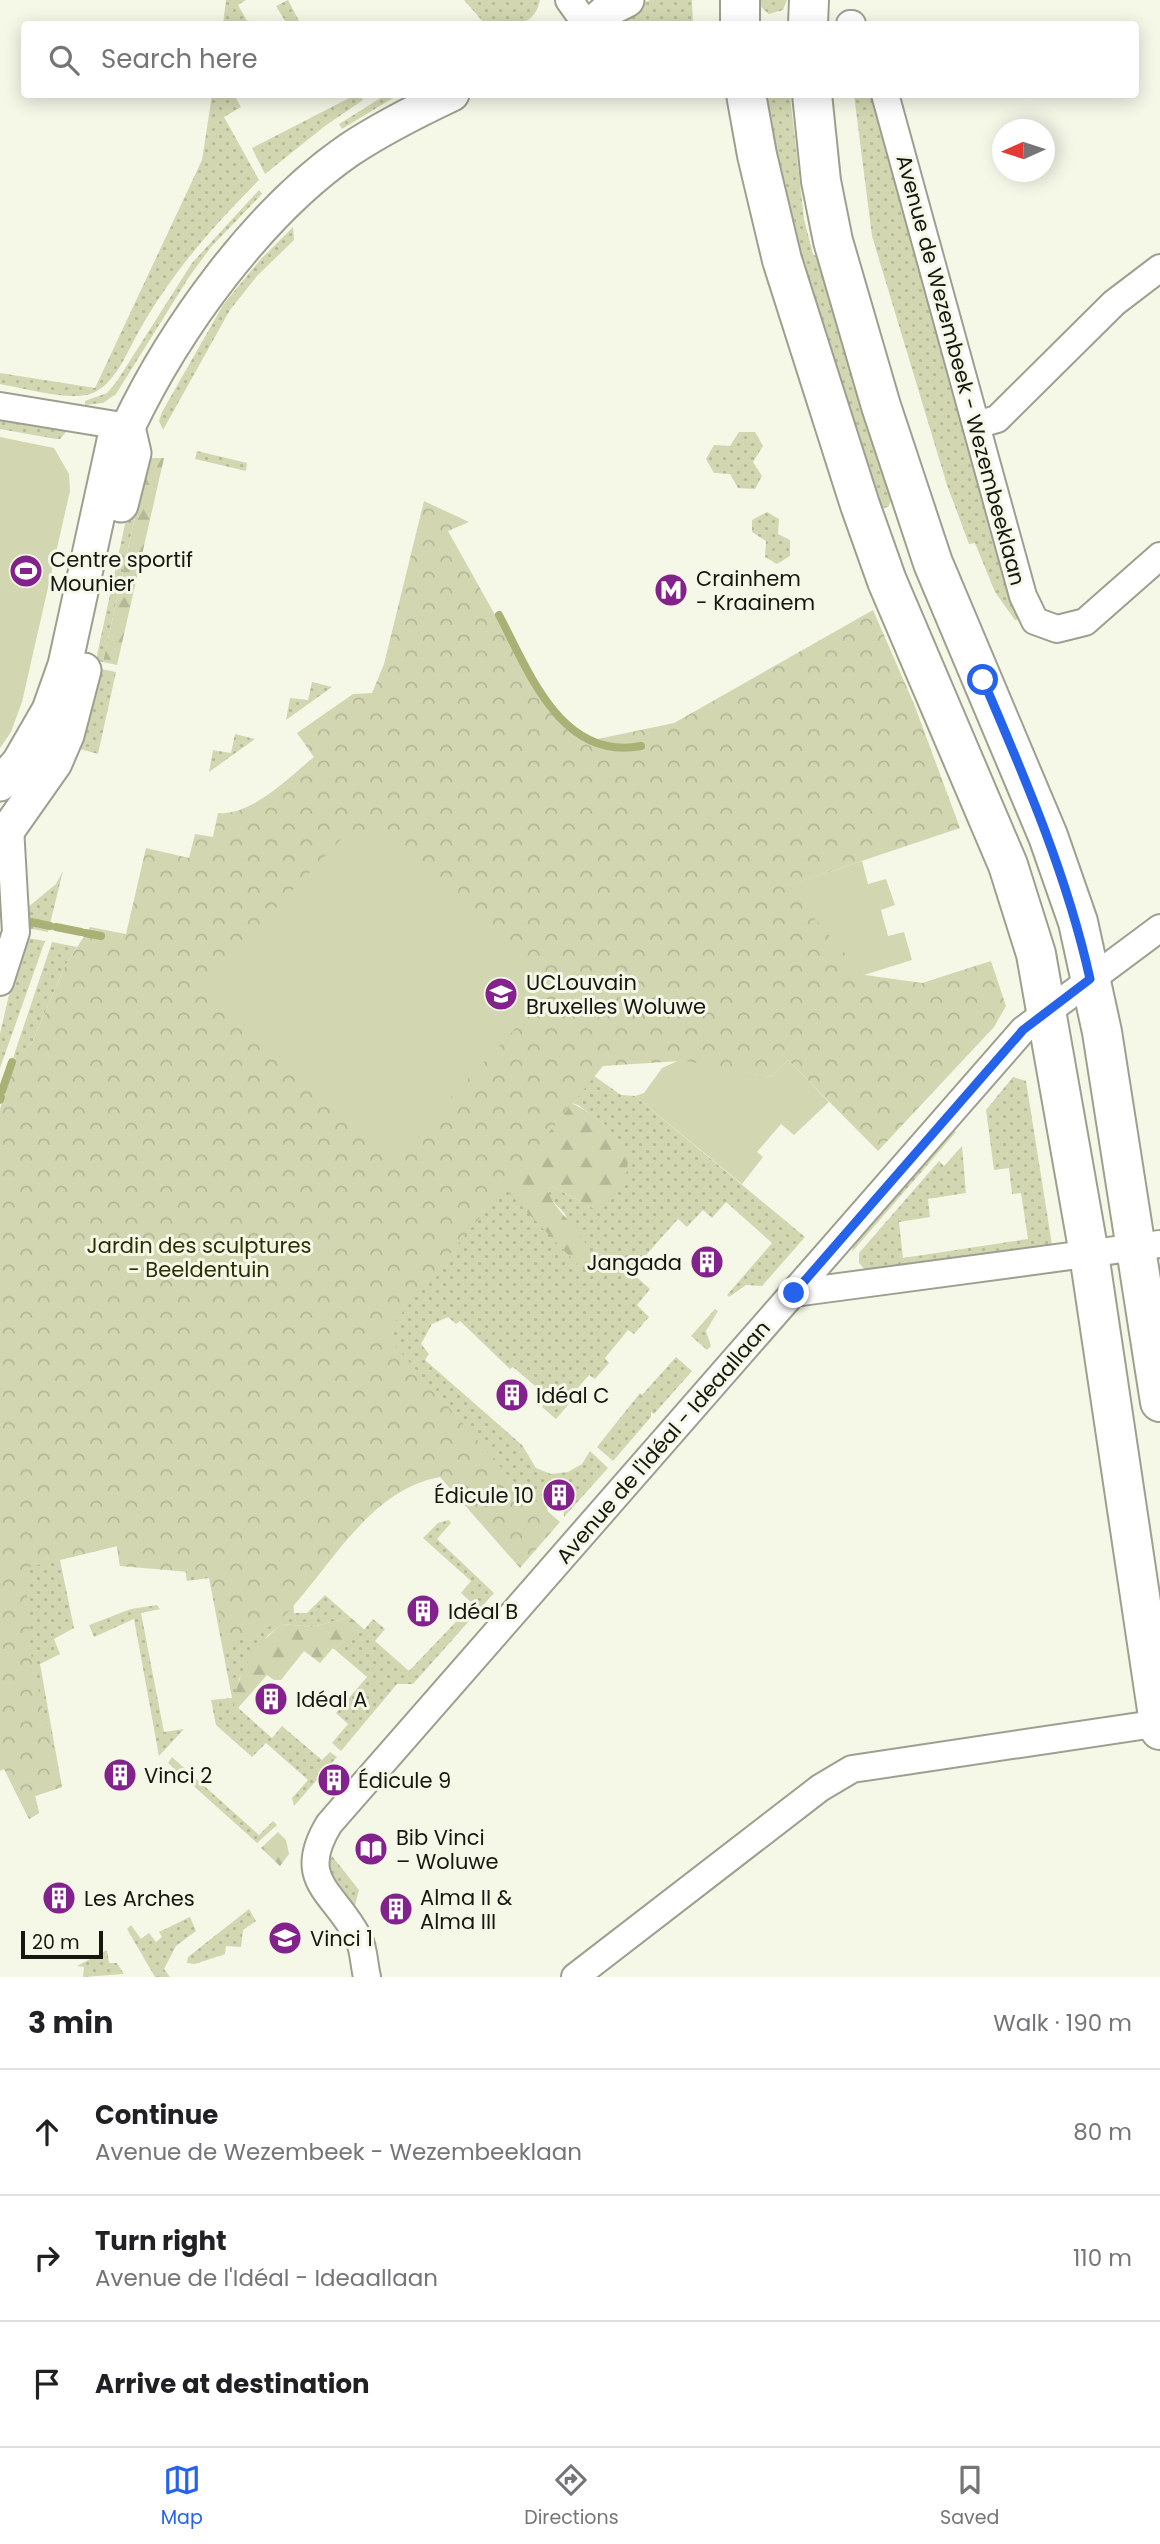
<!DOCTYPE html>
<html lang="en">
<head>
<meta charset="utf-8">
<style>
	:root { --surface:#fff; --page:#f6f6f6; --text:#202124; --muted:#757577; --line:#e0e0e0; --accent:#2563eb }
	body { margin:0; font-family:Poppins,sans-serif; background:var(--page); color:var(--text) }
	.compass { position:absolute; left:992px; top:119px; width:63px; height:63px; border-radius:50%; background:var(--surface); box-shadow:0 4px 18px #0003; rotate:267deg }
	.scale { position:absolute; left:21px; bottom:18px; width:82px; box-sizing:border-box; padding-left:7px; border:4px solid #161711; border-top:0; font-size:19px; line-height:24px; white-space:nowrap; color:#161711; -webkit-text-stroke:5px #f5f8e7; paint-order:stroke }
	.stop { position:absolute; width:21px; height:21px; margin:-16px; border:5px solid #2563eb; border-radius:50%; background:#fff }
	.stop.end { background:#2563eb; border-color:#fff; box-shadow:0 2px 7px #0008 }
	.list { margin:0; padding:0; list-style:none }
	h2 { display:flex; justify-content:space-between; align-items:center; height:91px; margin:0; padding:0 28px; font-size:30px }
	h2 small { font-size:23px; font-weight:400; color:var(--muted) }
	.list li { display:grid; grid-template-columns:46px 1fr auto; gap:21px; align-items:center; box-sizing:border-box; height:126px; padding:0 28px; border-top:2px solid var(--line) }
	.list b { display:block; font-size:26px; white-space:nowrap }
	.list p { margin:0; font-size:23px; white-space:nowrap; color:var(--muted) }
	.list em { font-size:23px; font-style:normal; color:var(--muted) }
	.icon { flex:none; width:38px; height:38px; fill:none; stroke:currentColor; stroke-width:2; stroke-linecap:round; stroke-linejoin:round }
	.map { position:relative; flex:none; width:1160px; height:1977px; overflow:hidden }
	.search { position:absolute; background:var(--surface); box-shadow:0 4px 18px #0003; left:21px; right:21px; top:21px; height:77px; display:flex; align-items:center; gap:18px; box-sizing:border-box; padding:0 24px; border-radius:7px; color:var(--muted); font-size:26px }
	.sheet { height:469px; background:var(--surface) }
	nav { display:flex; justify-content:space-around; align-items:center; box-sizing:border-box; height:98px; border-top:2px solid var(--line); background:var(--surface); font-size:19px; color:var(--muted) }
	nav a { display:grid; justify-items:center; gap:4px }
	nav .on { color:var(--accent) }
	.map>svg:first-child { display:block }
	.grass { fill:url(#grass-dots); fill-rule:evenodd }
	.forest { fill:url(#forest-firs) }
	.park { fill:url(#park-crowns) }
	.garden { fill:#d2d7b1 }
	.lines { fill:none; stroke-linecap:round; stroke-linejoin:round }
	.stream { stroke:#aab177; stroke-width:8 }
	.minor-casing { stroke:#9d9f8f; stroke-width:30 }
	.tertiary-casing { stroke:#9d9f8f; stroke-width:37 }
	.secondary-casing { stroke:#9d9f8f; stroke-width:42 }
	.minor { stroke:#fff; stroke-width:26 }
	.tertiary { stroke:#fff; stroke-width:33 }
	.secondary { stroke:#fff; stroke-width:38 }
	.route { stroke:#2563eb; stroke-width:9 }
	.labels { text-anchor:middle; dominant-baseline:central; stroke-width:6; stroke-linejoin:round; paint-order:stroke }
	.street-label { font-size:21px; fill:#161711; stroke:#f5f8e7 }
	.poi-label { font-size:21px; fill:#161711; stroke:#f5f8e7; text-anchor:start }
	.park-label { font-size:21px; fill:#2c3000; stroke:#f5f8e7 }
</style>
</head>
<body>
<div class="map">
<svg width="1160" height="1977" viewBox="0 0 1160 1977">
	<defs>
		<pattern id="grass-dots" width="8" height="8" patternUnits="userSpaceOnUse" patternTransform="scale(1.75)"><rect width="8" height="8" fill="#d2d7b1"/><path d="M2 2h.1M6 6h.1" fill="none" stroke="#b4b897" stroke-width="1.8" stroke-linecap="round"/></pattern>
		<pattern id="forest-firs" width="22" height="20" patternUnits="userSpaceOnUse" patternTransform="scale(1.75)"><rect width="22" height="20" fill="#d2d7b1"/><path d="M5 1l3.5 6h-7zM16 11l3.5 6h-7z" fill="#b4b897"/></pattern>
		<pattern id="park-crowns" width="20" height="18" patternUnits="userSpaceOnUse" patternTransform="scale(1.75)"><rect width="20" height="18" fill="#d2d7b1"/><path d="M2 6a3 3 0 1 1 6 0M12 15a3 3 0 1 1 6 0" fill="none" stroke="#b4b897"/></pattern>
	</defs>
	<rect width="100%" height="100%" fill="#f5f8e7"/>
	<path class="grass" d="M226,0h20l-8,5 11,19h-26z
		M288,0l12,23 1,1h-14l-11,-18z
		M464,0h76c-6,30 -31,24 -55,24z
		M650,0h42l1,24h-84l6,-7z
		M760,0h27l-4,10 -14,4 -8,-7z
		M387,94l11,1 -56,34 -3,-5z
		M212,95h22l7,12 -17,10 35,63c-47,47 -88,94 -120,151 -12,21 -24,55 -49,63 -21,7 -67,-6 -90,-10v-11l95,15 107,-228z
		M355,95h4l4,5 -38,26 -60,48 -13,-26z
		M756,95h34l14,124 9,35 10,7 70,236 -5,10 -9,2 -38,-102z
		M854,95h18l147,524 -4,1 -20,-28 -20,-49 -6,1 -22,-59 -75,-249z
		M259,190l3,4 -51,53 -22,30 -73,117 -13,9 -18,2v-4l22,-8 10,-12 75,-118z
		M293,227l1,13 -37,36 -27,34 -67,120 -4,-9 3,-9 61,-107 37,-45z
		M0,419l68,11 -8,9h-4l-56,-10z
		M739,432h16l8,14 -10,16 9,14 -7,13 -17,-1 -8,-14 -16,-1 -8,-14 8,-14 16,1z
		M197,451l50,12 -1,8 -51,-12z
		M148,458l-45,204 -7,-2 36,-169z
		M767,512l12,7 -1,15 12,6v16l-13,8 -12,-7 1,-16 -14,-9v-12z
		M101,669l15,3 -18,82 -18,-5z
		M312,682l20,5 -46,33 4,-22 18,2z
		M235,734l20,5 -46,33 4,-22 18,3z
		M248,831l373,264 14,1 170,141 -43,49 -16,-1 -17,12 -2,-2 45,-52 -46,-41 -14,16 -9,-8 -16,17 -9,-8 -47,53 19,17 -13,16 12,12 -15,17 -6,-4 -23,28 4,5 -14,16 -6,-4 -23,27 2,3 -12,14 -14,-12 7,-9 -36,-31 -3,2 -50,-48 -4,3 -8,-7 -16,7 -11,20 8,10 -4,6 97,85 14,23 15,6 17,-2 14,-8 8,-13 18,17 -44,49 -1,-12 12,-3 -5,-16 -23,1 -3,17 3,1 1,10 -139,-130 -100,-195 96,-18 -201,-187 13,12 -1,12 -59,-82zM562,1100l16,5 27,20 -12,83 -40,-21 -5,2 1,8 16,17 15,53 -10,-11 -49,-116z
		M63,871l-15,61 -21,-4v-20l29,-24z
		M22,937l23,4 -45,127v-34z
		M52,942l25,5 -12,19 -33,77 -20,18z
		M1013,1077l13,4 26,164 -186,26 -7,-8v-10l80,-92 5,5 18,-20 4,47 -38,6 2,18 -31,5 4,36 125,-19 -7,-46 -9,1 -3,-26 -15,2 -8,-60z
		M952,1129l4,3 -104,120 2,-10z
		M25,1221l8,9 -32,206 13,110 7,8c51,-8 32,-35 40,-71l10,-1 28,31 32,21 45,13 117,46 1,20h13l18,-18 25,22 -38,10 -29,-3 -15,11 -29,44 -4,26 37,33 10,-12 40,34 8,-8 7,5 -43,49 -2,-8 16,-18 -42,-37 -14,14 -36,-32 -5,-25 21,-2 -23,-120 -22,3 -4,-24 -63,9 -3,-20 -57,14 14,68 -20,11 6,15 -20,10 22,123 -27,9 4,17 -10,6 -29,-59v-27l9,-8v-12l-9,-18v-448l16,-23z
		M715,1309l3,2 -12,20 5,15 -4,4 -16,-14z
		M676,1357l16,14 -38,43 -3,-2v5l-38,44 -16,-14 43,-54 2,2z
		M449,1520l2,3 -14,16 57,54 -81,91h-16l-56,67 -9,-8 16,-19 -12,-11 31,-36 -34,-29 31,-18 9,-11 12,10 -10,12 34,30 64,-67 -12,-11 10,-12 -48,-43 15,-15z
		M157,1605l3,4 -19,4 23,119 20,-3 -25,27 -25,-137 -40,18 -5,-12 42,-16z
		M172,1757l87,78 14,-14 4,4 -20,18 -89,-80z
		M332,1856l27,34 -5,19 -29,-36z
		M249,1909l7,12 -13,9 -2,17 -15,-1 -1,8 -30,10 -8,-1 1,-6z
		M190,1917l6,14 -20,15 -12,23 6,8h-15l-28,-48 4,-4 10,14 8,-6 7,9 6,-5 -3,-5z
		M107,1950l2,13h8l7,11 -41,3 1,-10 -7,-1z"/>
	<path class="forest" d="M148,458h16l-47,207 -14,-3z
		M562,1100c27,8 46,27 65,48 4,26 -5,41 -22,59l-12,1 -40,-21 -5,2c1,19 45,48 47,79l-5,4 -10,-5 -80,-83z
		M350,1617l15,13 -32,18 -13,15 -16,-12 -23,29h-7l-7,-5 -29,33 -4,-3c2,-32 23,-63 49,-81l29,3z
		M278,1832l8,8 3,14 -9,12 -19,-18z"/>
	<path class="park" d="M424,501l45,21 -21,9 101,180 19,19 20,11 86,-18 199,-113 41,94 46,124 -173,58 78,89 57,8 69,-22 15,45 -12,21 -116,124 -90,-91 -18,17 -90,-16 -77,5 -218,268 126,145 49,43 -40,46 -80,-91c-72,13 -110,92 -157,140 -14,14 -41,21 -58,29l-14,-72 -91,-8 -3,-20 -92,22 7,96 30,123 -27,9 4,17 -10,6 -25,-50 -4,2v-662l16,-52 16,-14 33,-77 25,-39 36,7 20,-86 43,10 6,-24 18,3 5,-24c34,3 71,-36 96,-56l-17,-24 56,-39 19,-1 12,-29z"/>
	<path class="garden" d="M0,437l54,11 15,26 1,17 -48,211 -11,30 -11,16z
		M342,838h52l131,126 1,53 -135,144 -187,-177z
		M862,861l6,23 18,-5 9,26 -14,5 7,26 16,-4 8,28 -48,15 -78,-89z
		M680,1060l90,17 18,-17 41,42 -35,33 -13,-11 -24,28 6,5 -21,27 -107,-88 9,-3 18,-25z"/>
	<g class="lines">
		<path class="stream" d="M499,615c30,57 62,146 142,131
			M31,922l19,4
			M56,927l25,5
			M85,933l16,3
			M2,1091l10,-29
			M0,1100l1,-3"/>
		<defs>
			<path id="minor" d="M569,0l17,24
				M850,24h2
				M885,94l138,502 12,25 22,8 28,-7 75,-66
				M0,406l128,21
				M976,425l21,-6 117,-116 46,-35
				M0,982l16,-50 -6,-105
				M794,1293l366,-49
				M367,1977c-3,-12 -3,-27 -8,-38 -24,-48 -65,-57 -30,-115l694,-794 137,-102
				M575,1977l245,-189 32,-19 308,-46"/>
			<path id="tertiary" d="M592,24l17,-15 18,-9
				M121,505l13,-52 -6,-26
				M0,784l19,-22 30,-52 16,-45 50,-229 13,-9c47,-99 130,-214 221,-277 33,-22 67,-39 103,-56
				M0,831l10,-4 45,-64 12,-28 17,-65"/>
			<path id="secondary" d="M740,24v-24
				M808,24l1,-24
				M746,94l11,61 25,105 78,245 27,76 121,284 28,89 53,300 71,476
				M812,94l9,87 12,60 48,165 52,157 115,273 30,86 24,110 58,370"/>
		</defs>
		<use href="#minor" class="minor-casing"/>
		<use href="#tertiary" class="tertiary-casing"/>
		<use href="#secondary" class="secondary-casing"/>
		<use href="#minor" class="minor"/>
		<use href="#tertiary" class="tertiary"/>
		<use href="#secondary" class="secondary"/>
	</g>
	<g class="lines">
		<path class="route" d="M794,1293l229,-263 67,-51c-23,-104 -65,-201 -107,-299"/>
	</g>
	<defs>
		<symbol id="stadium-disc" viewBox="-11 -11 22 22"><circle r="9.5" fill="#83228c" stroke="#f5f8e7"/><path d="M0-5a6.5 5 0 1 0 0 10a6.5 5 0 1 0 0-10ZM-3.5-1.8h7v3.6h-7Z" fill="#fff"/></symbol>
		<symbol id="metro-disc" viewBox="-11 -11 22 22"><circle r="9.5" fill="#83228c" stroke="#f5f8e7"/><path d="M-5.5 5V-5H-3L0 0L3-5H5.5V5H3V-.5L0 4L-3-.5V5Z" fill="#fff"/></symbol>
		<symbol id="university-disc" viewBox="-11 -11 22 22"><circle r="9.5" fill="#83228c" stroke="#f5f8e7"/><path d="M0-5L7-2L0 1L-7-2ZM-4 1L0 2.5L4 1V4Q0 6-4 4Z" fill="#fff"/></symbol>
		<symbol id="building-disc" viewBox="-11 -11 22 22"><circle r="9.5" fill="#83228c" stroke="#f5f8e7"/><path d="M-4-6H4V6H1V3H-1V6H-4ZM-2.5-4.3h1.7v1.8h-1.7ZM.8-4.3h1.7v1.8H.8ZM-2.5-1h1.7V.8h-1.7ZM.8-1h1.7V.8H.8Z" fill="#fff"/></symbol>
		<symbol id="library-disc" viewBox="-11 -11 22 22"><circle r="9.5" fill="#83228c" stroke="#f5f8e7"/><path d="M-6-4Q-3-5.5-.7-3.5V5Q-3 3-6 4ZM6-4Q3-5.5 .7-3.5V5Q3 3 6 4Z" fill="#fff"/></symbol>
	</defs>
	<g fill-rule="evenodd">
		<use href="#stadium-disc" x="7" y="552" width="38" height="38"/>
		<use href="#metro-disc" x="652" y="571" width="38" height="38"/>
		<use href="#university-disc" x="482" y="975" width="38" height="38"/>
		<use href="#building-disc" x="688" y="1243" width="38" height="38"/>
		<use href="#building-disc" x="493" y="1376" width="38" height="38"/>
		<use href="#building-disc" x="540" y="1476" width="38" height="38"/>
		<use href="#building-disc" x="404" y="1592" width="38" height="38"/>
		<use href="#building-disc" x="252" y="1680" width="38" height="38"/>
		<use href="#building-disc" x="101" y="1756" width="38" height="38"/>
		<use href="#building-disc" x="315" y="1761" width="38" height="38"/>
		<use href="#library-disc" x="352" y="1830" width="38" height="38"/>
		<use href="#building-disc" x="40" y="1879" width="38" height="38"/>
		<use href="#building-disc" x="377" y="1890" width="38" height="38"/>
		<use href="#university-disc" x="266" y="1919" width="38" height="38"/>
	</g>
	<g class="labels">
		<g class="street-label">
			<text transform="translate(961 370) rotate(75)">Avenue de Wezembeek - Wezembeeklaan</text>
			<text transform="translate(663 1442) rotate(-49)">Avenue de l'Idéal - Ideaallaan</text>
		</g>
		<g class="poi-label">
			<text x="50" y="559">Centre sportif<tspan x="50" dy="24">Mounier</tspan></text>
			<text x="696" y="578">Crainhem<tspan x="696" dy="24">- Kraainem</tspan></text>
			<text x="526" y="982">UCLouvain<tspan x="526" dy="24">Bruxelles Woluwe</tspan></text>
			<text x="682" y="1262" text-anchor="end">Jangada</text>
			<text x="536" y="1395">Idéal C</text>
			<text x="534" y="1495" text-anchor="end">Édicule 10</text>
			<text x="448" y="1611">Idéal B</text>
			<text x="296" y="1699">Idéal A</text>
			<text x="144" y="1775">Vinci 2</text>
			<text x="358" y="1780">Édicule 9</text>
			<text x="396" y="1837">Bib Vinci<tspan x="396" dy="24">– Woluwe</tspan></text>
			<text x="420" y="1897">Alma II &amp;<tspan x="420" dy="24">Alma III</tspan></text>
			<text x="84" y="1898">Les Arches</text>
			<text x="310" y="1938">Vinci 1</text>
		</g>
		<g class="park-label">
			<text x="199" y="1245">Jardin des sculptures<tspan x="199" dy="24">- Beeldentuin</tspan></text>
		</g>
	</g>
</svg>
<svg class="compass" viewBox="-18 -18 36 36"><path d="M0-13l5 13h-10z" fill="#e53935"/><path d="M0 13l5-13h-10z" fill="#757577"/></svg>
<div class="scale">20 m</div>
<div class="stop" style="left:983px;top:680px"></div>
<div class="stop end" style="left:794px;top:1293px"></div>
<div class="search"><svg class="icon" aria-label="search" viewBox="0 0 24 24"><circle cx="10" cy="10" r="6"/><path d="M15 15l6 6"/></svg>Search here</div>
</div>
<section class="sheet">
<h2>3 min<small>Walk · 190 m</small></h2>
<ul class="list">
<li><svg class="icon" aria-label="ahead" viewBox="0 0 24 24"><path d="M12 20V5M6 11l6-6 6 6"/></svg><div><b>Continue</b><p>Avenue de Wezembeek - Wezembeeklaan</p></div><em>80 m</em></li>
<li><svg class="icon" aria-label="right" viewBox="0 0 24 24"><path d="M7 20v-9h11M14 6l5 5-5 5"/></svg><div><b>Turn right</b><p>Avenue de l'Idéal - Ideaallaan</p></div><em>110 m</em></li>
<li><svg class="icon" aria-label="arrive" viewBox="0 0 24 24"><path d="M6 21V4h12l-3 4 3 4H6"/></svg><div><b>Arrive at destination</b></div></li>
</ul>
</section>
<nav>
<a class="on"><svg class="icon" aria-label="map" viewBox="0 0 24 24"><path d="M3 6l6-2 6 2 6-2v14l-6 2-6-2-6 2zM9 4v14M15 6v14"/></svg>Map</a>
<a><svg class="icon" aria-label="directions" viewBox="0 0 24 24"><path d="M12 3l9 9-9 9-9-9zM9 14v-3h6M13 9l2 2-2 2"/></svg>Directions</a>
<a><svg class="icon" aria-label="saved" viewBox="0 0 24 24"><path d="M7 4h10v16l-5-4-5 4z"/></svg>Saved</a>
</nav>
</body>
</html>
